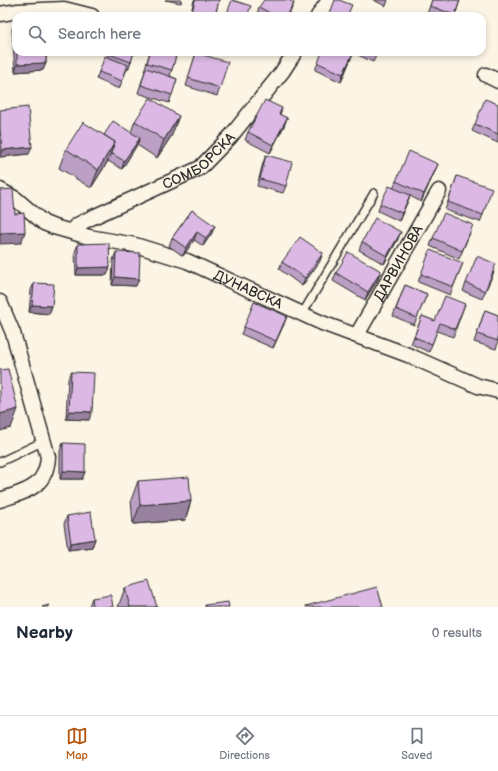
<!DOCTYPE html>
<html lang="en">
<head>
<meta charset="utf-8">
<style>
	:root { --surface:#fff; --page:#f2f2f3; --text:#1f2937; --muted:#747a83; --line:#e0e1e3; --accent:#b45309 }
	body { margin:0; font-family:"Balsamiq Sans",sans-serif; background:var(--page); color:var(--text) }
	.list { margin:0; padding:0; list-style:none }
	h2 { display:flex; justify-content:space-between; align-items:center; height:52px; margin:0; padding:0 16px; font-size:17px }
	h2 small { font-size:13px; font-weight:400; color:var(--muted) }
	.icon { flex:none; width:22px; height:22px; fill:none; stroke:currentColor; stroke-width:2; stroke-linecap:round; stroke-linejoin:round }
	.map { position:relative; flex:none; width:498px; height:607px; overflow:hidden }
	.search { position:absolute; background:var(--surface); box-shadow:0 2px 6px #0003; left:12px; right:12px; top:12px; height:44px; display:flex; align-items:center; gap:10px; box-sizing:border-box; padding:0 14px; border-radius:12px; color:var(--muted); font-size:15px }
	.sheet { height:108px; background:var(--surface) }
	nav { display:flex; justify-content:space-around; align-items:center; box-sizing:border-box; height:56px; border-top:1px solid var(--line); background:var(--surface); font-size:11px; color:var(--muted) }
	nav a { display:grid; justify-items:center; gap:2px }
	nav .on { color:var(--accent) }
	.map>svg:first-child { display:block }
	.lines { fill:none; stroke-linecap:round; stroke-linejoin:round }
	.service-casing { stroke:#2b2b2b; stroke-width:10 }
	.minor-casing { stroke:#2b2b2b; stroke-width:17 }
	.service { stroke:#fcf5e5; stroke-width:7 }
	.minor { stroke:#fcf5e5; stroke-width:14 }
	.wall { fill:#bc9fc4; stroke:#2b2b2b }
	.shaded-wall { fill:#9982a0; stroke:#2b2b2b }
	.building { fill:#dbb9e4; stroke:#2b2b2b }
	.labels { text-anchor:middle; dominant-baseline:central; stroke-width:4; stroke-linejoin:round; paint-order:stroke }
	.street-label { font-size:14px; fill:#2b2b2b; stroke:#fcf5e5 }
</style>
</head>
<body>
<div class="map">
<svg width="498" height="607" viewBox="0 0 498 607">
	<rect width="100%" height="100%" fill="#fcf5e5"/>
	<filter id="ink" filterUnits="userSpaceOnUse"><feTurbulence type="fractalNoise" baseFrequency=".025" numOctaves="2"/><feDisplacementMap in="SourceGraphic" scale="8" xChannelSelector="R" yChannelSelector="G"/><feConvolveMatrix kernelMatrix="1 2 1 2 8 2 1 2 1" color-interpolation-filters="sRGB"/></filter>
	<g filter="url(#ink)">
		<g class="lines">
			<defs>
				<path id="service" d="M302,314l72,-121
					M0,462l44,-21"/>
				<g id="minor">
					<path d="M0,14l18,-3 46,-2 28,7"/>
					<path d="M318,16l11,-16"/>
					<path d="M486,75l12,6"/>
					<path id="s1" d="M0,190l16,9 28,24 10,4 35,10 46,8 52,16 135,62 86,32 70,31 20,5"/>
					<path id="s2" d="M71,231l6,-6 14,-7 109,-50 31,-32 51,-64 13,-20"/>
					<path d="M0,302l13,31 35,124c-2,31 -22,34 -48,43"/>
					<path id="s3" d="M357,335l82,-144"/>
				</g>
			</defs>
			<use href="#service" class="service-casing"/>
			<use href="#minor" class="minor-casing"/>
			<use href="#service" class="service"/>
			<use href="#minor" class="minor"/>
		</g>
		<path class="wall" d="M165,0h17l-1,3z
			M194,0h25l-4,16h-25z
			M373,0h15l-2,6z
			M432,0h28l-5,16h-21l-7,-2z
			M294,3l-3,7 -3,6h-30l-1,-1 2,-8z
			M15,22h1v30h30v11l-3,7 -28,2 -3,-42z
			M109,52h25l-6,18 -1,-1 -8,20 -23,-10 3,-7 8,-15z
			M150,52h27l-7,24 7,3 -8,24 -31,-10 7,-22h-1z
			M356,52h22l-5,10 -17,-8z
			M196,53l24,35 -3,8 -31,-10z
			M353,53l-12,29 -26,-12 3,-7z
			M498,104v39l-26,-12 3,-7z
			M282,108l-2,7 7,3 -3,8 -14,27 -25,-13 3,-8z
			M0,110l29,44 -29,3z
			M135,121l37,14 -15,23 -20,-13 -15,24 -14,-8 -17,27 -32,-20 7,-19 38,-14 27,-3z
			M266,155l20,31 -3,7 -26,-7 6,-23z
			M435,171l-14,31 -11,-6 -11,25 -21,-10 2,-7 13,-16 3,-7z
			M457,176l26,39 -3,7 -35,-12z
			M192,210l20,23 -9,13 -9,-6 -11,16 -14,-10 3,-8z
			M470,233l-11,26 -29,-13 3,-8z
			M398,239l-14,25 -25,-14 3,-8z
			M78,244l32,23 -3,8h-31l-1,-23z
			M116,252l20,34 -24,-1 1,-25z
			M320,261l-18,25 -23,-17 3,-7z
			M463,263l-13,32 -32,-13 3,-8z
			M381,271l-3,8 -13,21 -32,-19 3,-8z
			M494,272l-12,27 -19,-8 3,-8z
			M34,283l18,23 -3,8 -20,-2 2,-22z
			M405,285l22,9 -13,31 -21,-9z
			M465,304l-12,33 -16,-6 -8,21 -18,-8 11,-28 13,5z
			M485,310l13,5v28l-2,6 -22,-7z
			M284,324l-11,24 -32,-14 3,-7z
			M71,372l18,48 -23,-1 2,-40z
			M63,443l22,29 -3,7h-22v-28z
			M138,481l53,20 -6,19 -52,4 -2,-24z
			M67,516l28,23 -3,8 -24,3 -4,-26z
			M125,588l32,19h-39z
			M92,598l21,9h-24v-1z"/>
		<path class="shaded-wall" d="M294,3l-3,7 -3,6h-1z
			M353,53l-3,8 -9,21 2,-8z
			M46,63l-3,7 -28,2 2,-8z
			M179,116l-7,19 -15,23 7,-18z
			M287,118l-3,8 -14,27 3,-8z
			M140,138l-3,7 -15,24 2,-8z
			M115,142l-7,19 -17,27 7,-18z
			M32,147l-3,7 -29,3v-2l2,-5z
			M438,164l-3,7 -14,31 3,-8z
			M410,195l-3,8 -8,18 3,-8z
			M215,226l-3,7 -9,13 3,-8z
			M25,232l-4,11 -21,1v-11z
			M197,232l-3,8 -11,16 3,-8z
			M401,232l-3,7 -14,25 3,-8z
			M323,253l-3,8 -18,25 3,-8z
			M110,267l-3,8h-31l2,-7z
			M381,271l-3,8 -13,21 3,-8z
			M115,277l24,2 -3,7 -24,-1z
			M32,305l20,1 -3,8 -20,-2z
			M287,316l-3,8 -11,24 3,-7z
			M18,409l-7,19 -11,3v-17z
			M69,411l23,1 -3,8 -23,-1z
			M63,471l22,1 -3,7h-22z
			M191,501l-6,19 -52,4 7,-19z
			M95,539l-3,8 -24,3 3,-7z"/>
		<path class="building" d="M195,0h24l-4,16h-24z
			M232,0l19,6 -4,10h-21z
			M264,0h25l5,3 -7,13h-12l-16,-9z
			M335,0h4l13,5 -5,11h-18z
			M432,0h28l-5,15 -25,-9z
			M362,12l8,4h-10z
			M15,22h1v14z
			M17,52h29v11l-29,1z
			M109,52h25l-3,10 -22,-8z
			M150,52h27l-5,18 -25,-7z
			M322,52h27l4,1 -10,21 -25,-11z
			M371,52h6l-1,2z
			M196,53l32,9 -8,26 -32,-10z
			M105,56l23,9 -6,16 -23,-9z
			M146,68l31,11 -5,16 -31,-10z
			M150,98l29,18 -15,24 -29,-19z
			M485,99l13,5v30l-23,-10z
			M265,100l17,8 -3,6 8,4 -14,27 -25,-13z
			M28,107l4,40 -30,3 -2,-21v-19z
			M113,121l27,17 -16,23 -13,-8 4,-11 -11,-7z
			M83,122l32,20 -17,28 -32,-21z
			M409,151l29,13 -14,30 -28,-13z
			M266,155l26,7 -6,24 -26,-7z
			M457,176l35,12 -9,27 -35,-13z
			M389,186l21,9 -8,18 -22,-9z
			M13,189l2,25 9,-1 1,19 -25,1v-43z
			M192,210l23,16 -9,12 -9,-6 -11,16 -14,-10z
			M444,213l29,12 -11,26 -29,-13z
			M375,218l26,14 -14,24 -25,-14z
			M300,237l23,16 -18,25 -23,-16z
			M109,243l1,24 -32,1v-24z
			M430,250l33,13 -10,24 -32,-13z
			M116,252l24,1 -1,26 -24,-2z
			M348,252l33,19 -13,21 -32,-19z
			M477,256l19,8 -11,27 -19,-8z
			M34,283l20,1 -2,22 -20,-1z
			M405,285l22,9 -10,24 -21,-9z
			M445,296l20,8 -10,25 -15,-6 -8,21 -18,-7 8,-21 13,5z
			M254,302l33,14 -11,25 -32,-14z
			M485,310l13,5v26l-21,-7z
			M8,369l10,40 -18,5v-44z
			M71,372l23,1 -2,39 -23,-1z
			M63,443l22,1v28l-22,-1z
			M189,477l2,24 -51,4 -2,-24z
			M91,512l4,27 -24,4 -4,-27z
			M149,581l8,26h-27l-5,-19z
			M377,587l6,20h-77v-1z
			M111,595l2,12h-20l-1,-9z
			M228,602l1,5h-24v-2z
			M49,605v2h-7z"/>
	</g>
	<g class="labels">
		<g class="street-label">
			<text stroke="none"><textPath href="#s2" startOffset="147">СОМБОРСКА</textPath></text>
			<text stroke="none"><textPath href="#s3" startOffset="83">ДАРВИНОВА</textPath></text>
			<text stroke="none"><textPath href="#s1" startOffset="271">ДУНАВСКА</textPath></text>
		</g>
	</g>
</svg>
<div class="search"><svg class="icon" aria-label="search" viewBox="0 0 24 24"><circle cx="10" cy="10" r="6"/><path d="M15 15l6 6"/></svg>Search here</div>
</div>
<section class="sheet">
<h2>Nearby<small>0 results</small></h2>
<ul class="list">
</ul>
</section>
<nav>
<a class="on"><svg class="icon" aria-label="map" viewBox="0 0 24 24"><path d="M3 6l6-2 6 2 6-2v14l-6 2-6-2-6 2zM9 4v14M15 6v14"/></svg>Map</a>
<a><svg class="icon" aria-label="directions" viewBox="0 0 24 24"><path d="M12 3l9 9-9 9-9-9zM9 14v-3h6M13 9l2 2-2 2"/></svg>Directions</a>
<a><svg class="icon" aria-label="saved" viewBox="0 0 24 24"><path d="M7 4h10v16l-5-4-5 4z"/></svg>Saved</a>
</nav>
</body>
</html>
